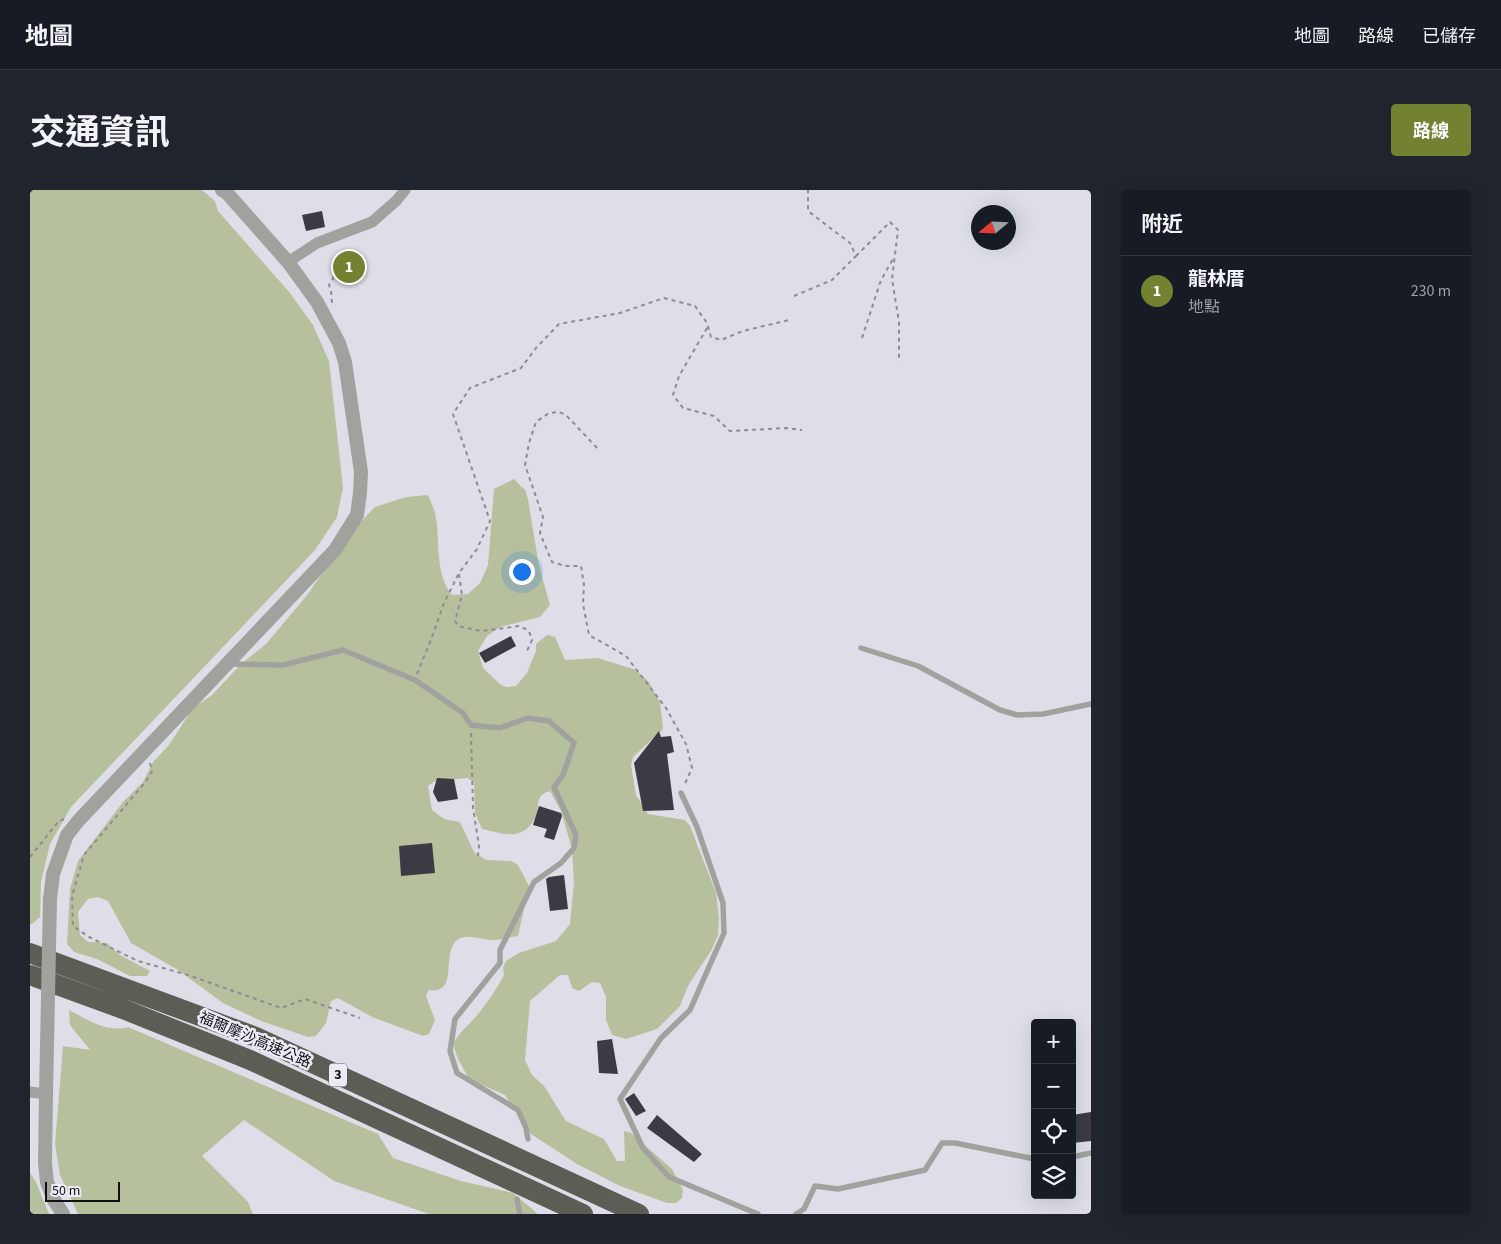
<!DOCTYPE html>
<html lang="zh-TW">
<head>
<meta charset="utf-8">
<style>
	:root { --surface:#171b24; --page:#20242c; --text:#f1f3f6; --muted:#9ea1a6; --line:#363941; --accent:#738231 }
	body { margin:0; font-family:"Source Sans 3","Noto Sans TC",sans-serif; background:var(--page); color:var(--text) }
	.controls { position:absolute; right:15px; bottom:15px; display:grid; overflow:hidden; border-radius:5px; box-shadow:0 5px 20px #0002 }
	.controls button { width:45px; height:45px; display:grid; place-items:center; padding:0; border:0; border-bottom:1px solid var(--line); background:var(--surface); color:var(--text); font:25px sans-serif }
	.compass { position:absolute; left:941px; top:15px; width:45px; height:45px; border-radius:50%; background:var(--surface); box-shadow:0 5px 20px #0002; rotate:251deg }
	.scale { position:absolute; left:15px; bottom:12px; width:75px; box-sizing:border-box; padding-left:5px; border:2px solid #121215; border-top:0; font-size:14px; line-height:18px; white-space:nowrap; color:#121215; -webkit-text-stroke:4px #ebebf6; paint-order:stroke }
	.you { position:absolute; left:491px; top:381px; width:18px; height:18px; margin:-12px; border:4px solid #fff; border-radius:50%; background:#1a73e8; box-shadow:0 0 0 8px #1a73e833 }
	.badge { display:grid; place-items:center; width:32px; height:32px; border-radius:50%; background:var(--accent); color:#fff; font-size:16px; font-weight:700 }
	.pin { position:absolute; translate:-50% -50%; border:2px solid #fff; box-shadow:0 1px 5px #0006 }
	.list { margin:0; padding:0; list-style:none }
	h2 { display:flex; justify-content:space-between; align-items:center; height:65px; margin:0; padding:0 20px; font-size:21px }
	h2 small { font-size:16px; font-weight:400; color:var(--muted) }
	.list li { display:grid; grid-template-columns:32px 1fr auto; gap:15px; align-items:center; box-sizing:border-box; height:70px; padding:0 20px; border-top:1px solid var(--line) }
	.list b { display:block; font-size:19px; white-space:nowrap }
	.list p { margin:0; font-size:16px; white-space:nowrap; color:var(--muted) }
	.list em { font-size:16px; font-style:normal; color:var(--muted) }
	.icon { flex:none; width:28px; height:28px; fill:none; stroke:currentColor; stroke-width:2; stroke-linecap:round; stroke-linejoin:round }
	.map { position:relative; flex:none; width:1061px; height:1024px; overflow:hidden; border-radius:5px }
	header { display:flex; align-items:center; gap:30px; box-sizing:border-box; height:70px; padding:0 25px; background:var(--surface); border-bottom:1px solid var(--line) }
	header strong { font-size:24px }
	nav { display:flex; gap:28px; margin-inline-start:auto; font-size:18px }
	.intro { display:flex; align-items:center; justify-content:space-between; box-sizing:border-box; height:120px; padding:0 30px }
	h1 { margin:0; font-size:35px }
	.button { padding:12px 22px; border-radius:5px; background:var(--accent); color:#fff; font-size:18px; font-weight:700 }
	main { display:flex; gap:30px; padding:0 30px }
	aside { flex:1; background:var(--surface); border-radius:5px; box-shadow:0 5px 20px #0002 }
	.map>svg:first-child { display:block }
	.green { fill:#b7c09d }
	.building { fill:#3b3b43 }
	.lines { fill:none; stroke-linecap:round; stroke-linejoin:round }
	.path { stroke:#8c8c94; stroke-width:2; stroke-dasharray:4 4; stroke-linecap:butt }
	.service { stroke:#a1a29e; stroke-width:5.5 }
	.minor { stroke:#a1a29e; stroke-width:11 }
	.tertiary { stroke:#a1a29e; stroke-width:14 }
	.motorway { stroke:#5b5e55; stroke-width:20 }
	.tertiary-bridge { stroke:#a1a29e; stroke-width:14 }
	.labels { text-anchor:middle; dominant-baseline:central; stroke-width:5; stroke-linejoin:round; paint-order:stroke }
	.shield { fill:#ebebf6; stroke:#535358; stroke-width:1 }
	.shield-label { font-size:14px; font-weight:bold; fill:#121215 }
	.street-label { font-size:15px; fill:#121215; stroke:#ebebf6 }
</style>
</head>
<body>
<header>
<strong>地圖</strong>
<nav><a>地圖</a><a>路線</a><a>已儲存</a></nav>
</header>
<div class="intro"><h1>交通資訊</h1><a class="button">路線</a></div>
<main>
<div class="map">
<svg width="1061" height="1024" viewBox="0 0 1061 1024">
	<rect width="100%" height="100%" fill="#dedee8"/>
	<path class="green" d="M0,0h172l13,11 3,10 72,82 23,32 16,36 14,127 -6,29 -22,33 -244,257 -21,37 -9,38 -1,35 -8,7h-2z
		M484,289l11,11 3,9 11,67 11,39 -10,12 -40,10 -13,9 -9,15 5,17 18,17 6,2 9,-1 11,-13 9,-22v-7l11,-9 8,2 10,23 33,-2 38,12 12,11 12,21 3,27 -30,28 -2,8 5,30 12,19 37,6 5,6 26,67 3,25 -1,17 -7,16 -22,33 -9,22 -23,23 -31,10 -14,-4 -6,-15v-23l-6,-14 -8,-1 -13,9 -7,-3 -4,-13h-8l-30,26 -5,59 7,15 12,11 22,35 38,18 13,22h8l-1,-30 7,2 41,36 11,21 -1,8 -6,5h-9l-47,-17 -43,-22 -46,-30 -26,-39 -36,-16 -11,-20 -5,-15c6,-12 17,-20 25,-30 10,-12 19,-26 26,-39l-1,-7 3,-7 13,-8 37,-12 14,-17 4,-42 -2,-33 -11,-38 -11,-20c-16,5 -10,13 -14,25 -1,2 -3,5 -4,7 -13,18 -31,10 -50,6l-7,-16 -1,-31 -7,-4 -32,3 -7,5 4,24 12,9 16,3 14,30 12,8 25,1 7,4 11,21 -11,50c-8,1 -16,4 -23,4 -12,1 -28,-8 -38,0 -16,14 2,55 -28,50l-3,6 9,24 -6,14 -6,2 -51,-19 -34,-19 -7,3 -5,22 -10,13 -8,1 -47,-16 -38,-18 -45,-33 -47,-27 -23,-42 -10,-4 -10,2 -10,13 2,23 8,7 19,1 13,12 30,16 -3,5h-17l-33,-17 -23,-7 -7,-8 3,-55 8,-28 45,-59 20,-20 10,-20 16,-17 24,-37 19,-13 29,-31 25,-20 42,-50 40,-59 27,-28 31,-10 22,-2c3,8 7,15 8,23 4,25 -1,56 16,77l16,-1 12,-11 8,-18 6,-76z
		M39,820c19,10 38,23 59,17l250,107 15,24 68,23 52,12 25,21h-109l-95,-33 -90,-61 -42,36 46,46 5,12h-175l-18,-39 -5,-31 8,-98 27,4 -20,-25z
		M0,983l6,9 13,32h-19z"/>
	<path class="building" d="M292,21l3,16 -19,4 -4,-16z
		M481,446l5,10 -31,17 -6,-10z
		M629,541l2,6 10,-1 3,16 -7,2 7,56 -31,1 -9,-48z
		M407,588l17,1 4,20 -20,3 -5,-10z
		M509,616l22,7 1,3 -8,24 -10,-3 3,-8 -14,-4z
		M402,653l3,30 -34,3 -2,-30z
		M534,685l4,34 -18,2 -4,-32 3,-2z
		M582,849l6,35 -19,-1 -2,-32z
		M604,903l12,18 -10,5 -11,-17z
		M1061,922v29l-19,2v-28z
		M627,925l45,39 -8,8 -47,-34z"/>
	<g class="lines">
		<path class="path" d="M826,66l34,-34 8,8 -6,49 7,43v40
			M764,106l38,-16 24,-24 -6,-13 -42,-32v-21
			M302,113l-1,-12 -2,-6 4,-6 1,-8
			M677,138l-28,48 -6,19 10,13 31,8 16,15 57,-3 15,2
			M832,148l19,-58 12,-21
			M567,258l-31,-33 -7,-3 -10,1 -13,9 -7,21 -4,22 18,52 -3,16 12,29 13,4h16l3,19 -1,19 6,31 37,21 40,52 20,36 6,24 -8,18
			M429,384l3,21 -7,26 3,5 23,5 39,-5 9,5 3,9 -6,13
			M387,484l15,-37 12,-34 15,-30 18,-24 13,-28 -37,-107 17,-26 51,-20 15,-20 23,-24 61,-11 44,-15 31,8 12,17 4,14 10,3 22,-9 46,-11
			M441,543l2,75 6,38 -1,10
			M120,573l2,8 -5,9 -63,75 -12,41 1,30 16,11 49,24 50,14 93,33 24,-9 55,19
			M0,667l28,-35 6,-3"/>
		<path class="service" d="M831,458l57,18 82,44 17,5 26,-1 48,-10
			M198,474l55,1 60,-15 72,30 48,33 8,12 29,3 28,-10 21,3 25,22 -11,32 -9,12 22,48 -2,13 -13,15 -27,19 -34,68v13l-45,56 -5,32 7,22 61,37 8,18 2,11
			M651,603l16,34 26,76 1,30 -34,77 -29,28 -41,61 23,49 26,29 89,37
			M1042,967l19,-4
			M487,1009l3,15
			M766,1024l8,-5 11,-23 23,3 87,-19 17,-27h13l80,16"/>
		<path class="minor" d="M258,72l29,-19 55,-21 24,-21 9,-11
			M0,902l16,2"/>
		<path class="tertiary" d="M20,709l3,-25 14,-39 12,-15 256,-270 22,-35 3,-22 1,-21 -16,-110 -6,-19 -22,-41 -29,-40 -61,-69 -5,-3
			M16,904l-1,69 2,19 7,18 9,14"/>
		<path class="motorway" d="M0,763l226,84 383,177
			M0,785l93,34 127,51 333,154"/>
		<path class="tertiary-bridge" d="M16,904l4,-195"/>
	</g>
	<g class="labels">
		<rect class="shield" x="299" y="873.5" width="18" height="23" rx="4"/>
		<g class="shield-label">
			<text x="308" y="885">3</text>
		</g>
		<g class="street-label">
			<text transform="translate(225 850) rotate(23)">福爾摩沙高速公路</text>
		</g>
	</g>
</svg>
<div class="controls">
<button>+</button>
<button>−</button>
<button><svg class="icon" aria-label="locate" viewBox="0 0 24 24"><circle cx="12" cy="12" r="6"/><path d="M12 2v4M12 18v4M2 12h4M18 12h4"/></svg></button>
<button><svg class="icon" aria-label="layers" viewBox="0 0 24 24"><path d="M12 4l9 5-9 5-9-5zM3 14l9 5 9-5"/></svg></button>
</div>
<svg class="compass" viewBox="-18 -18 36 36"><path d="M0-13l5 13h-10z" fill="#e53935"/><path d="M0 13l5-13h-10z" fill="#9ea1a6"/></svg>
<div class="scale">50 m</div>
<div class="you"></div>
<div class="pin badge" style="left:319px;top:77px">1</div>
</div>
<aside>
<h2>附近<small></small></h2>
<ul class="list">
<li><span class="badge">1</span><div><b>龍林厝</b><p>地點</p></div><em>230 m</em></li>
</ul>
</aside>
</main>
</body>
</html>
